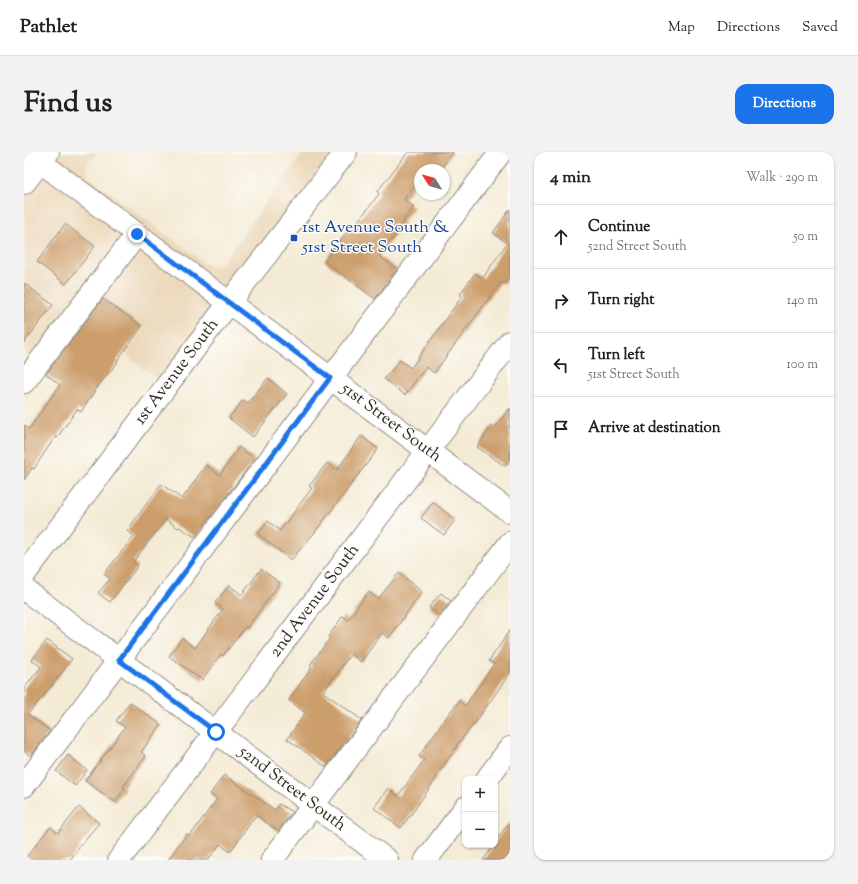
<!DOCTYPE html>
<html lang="en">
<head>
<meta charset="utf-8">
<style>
	:root { --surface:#fff; --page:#f2f2f2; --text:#202124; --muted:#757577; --line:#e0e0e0; --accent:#1a73e8 }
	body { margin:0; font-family:"Sorts Mill Goudy",serif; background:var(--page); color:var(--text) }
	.controls { position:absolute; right:12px; bottom:12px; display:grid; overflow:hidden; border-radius:8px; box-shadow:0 1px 3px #0004 }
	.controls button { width:36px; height:36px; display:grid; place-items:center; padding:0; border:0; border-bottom:1px solid var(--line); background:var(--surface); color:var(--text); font:20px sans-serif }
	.compass { position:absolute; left:390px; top:12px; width:36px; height:36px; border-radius:50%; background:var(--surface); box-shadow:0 1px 3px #0004; rotate:307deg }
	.stop { position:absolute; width:12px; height:12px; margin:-9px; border:3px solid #1a73e8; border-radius:50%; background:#fff }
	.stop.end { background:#1a73e8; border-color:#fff; box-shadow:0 1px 4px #0008 }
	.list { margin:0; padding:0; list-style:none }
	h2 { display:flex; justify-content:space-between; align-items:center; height:52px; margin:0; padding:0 16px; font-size:17px }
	h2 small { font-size:13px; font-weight:400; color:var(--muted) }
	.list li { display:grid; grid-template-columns:26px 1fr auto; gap:12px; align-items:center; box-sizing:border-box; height:64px; padding:0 16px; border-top:1px solid var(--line) }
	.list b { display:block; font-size:15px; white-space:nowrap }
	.list p { margin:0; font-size:13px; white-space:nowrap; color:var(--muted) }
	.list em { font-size:13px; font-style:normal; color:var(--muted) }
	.icon { flex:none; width:22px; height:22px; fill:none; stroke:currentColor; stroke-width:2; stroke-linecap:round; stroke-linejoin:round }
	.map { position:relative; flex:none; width:486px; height:708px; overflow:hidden; border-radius:12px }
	header { display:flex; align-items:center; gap:24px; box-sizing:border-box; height:56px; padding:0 20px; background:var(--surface); border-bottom:1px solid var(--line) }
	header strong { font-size:19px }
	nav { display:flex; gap:22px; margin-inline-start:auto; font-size:14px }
	.intro { display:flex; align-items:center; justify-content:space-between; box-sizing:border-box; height:96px; padding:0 24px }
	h1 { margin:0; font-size:28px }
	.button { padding:10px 18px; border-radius:12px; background:var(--accent); color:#fff; font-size:14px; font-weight:700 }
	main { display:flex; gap:24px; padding:0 24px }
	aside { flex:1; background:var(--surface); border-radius:12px; box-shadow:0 1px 3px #0004 }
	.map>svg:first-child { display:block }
	.built { fill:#ecd8ba }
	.building { fill:#cc9e6c }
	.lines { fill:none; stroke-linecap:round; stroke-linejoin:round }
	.minor-casing { stroke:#908b80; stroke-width:24 }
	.major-casing { stroke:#908b80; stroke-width:24 }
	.minor { stroke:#fff; stroke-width:22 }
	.major { stroke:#fff; stroke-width:22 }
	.route { stroke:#1a73e8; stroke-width:5 }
	.transit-dot { fill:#1a4fb4; stroke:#fdfcf7; stroke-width:1.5 }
	.labels { text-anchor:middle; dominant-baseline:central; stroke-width:3; stroke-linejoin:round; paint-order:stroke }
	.transit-label { font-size:17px; fill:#164399; stroke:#fdfcf7; text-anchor:start }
	.street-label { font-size:17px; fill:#2b2b2b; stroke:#fdfcf7 }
</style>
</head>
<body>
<header>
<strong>Pathlet</strong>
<nav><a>Map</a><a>Directions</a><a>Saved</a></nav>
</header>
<div class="intro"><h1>Find us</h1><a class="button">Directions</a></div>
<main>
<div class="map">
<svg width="486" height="708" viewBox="0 0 486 708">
	<rect width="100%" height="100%" fill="#fdfcf7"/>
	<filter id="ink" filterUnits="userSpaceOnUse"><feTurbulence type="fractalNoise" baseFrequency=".025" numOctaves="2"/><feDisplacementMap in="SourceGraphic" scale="8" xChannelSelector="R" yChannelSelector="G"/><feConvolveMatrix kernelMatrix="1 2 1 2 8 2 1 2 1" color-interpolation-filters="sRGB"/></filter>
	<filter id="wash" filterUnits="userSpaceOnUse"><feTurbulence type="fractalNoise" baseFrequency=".012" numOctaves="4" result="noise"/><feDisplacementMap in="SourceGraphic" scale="16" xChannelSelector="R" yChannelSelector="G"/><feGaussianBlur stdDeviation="0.9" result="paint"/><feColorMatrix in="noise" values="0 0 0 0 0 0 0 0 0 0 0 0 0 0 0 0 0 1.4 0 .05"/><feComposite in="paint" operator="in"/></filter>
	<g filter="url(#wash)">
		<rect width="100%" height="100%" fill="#f4ebd5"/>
		<path class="built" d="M35,0h38l-11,14 2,11 121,89 11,-1 84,-113h31l-108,138 -174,-129z
			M19,22l174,130 -58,77 -74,-59 -61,79v-202z"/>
		<g id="blocks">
			<path class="building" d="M384,0h45l-13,18h-20v8l-16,21 10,8 -12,16 2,1 -25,32 18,13 -22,30 -51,-38 23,-29 2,1 30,-39 -2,-2z
				M486,57v67l-6,8 -3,-2 -67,91 -8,-6 -21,28 -21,-16 16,-19 11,8 51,-72 -2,-2 15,-21 8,5 24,-35 -14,-10z
				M41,72l30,22 -29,38 -29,-22z
				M0,131l29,22 -29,38z
				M79,147l39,27 -25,35 1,1 -20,24 -17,26 -4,-3 -20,29 -2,-1 -21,32 -2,-1 -8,12v-55l5,4 31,-44 -14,-11z
				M244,226l19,16 -34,43 -24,-19 14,-18 5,3z
				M486,256v51l-5,7 -28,-19 15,-22 3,2z
				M337,284l17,13 -63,83 -24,28 -33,-26 10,-13 12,10 32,-43 -3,-2 18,-23 10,7z
				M215,295l16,12 -60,78 -16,-10 -1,1 -12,-9 -33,43 5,4 -28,36 -12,-9 12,-14 -6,-5 30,-38 -7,-5 34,-47 21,15 24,-34 14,10z
				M409,350l22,18 -11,15 -23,-17z
				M237,417l19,14 -33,45 -2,-1 -22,29 -2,-2 -19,26 -33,-24 13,-18 13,10 28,-39 -8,-6 14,-18 13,10z
				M375,421l23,19 -33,46 -7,-5 -21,29 -10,-8 -28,38 39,28 -36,47 -23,-17 -16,-11 18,-26 -16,-13 23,-33 -2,-2 20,-27 -2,-1 15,-21 5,4 20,-28 10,7z
				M417,441l10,8 -11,15 -11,-9z
				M486,478v43l-33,47 -21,26h1l-21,31h1l-22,32 -14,19 -27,-20 14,-20 10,8 26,-36 -5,-4 28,-40 12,-15 6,5 29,-42 -5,-3z
				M23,488l25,19 -18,24 -26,31 22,17 -19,25 -7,-5v-63l17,-21 -9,-7z
				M106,550l31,23 -20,27 5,4 -23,31 2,1 -10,14 -30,-21 40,-54 -9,-6z
				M44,603l19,15 -12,16 -19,-15z
				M200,623l51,35 4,-6 13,8 -14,19 -22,-16 -26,37 -10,-8 -12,16h-40l19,-26 3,2 27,-37 -7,-5z
				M55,655l20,16 -21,25h1l-9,12h-46l26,-33 8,6z
				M486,669v39h-27l9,-12h-1l2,-3h2v-3z"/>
		</g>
	</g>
	<g filter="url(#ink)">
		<use href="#blocks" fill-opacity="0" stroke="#908b80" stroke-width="1"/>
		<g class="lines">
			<defs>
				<path id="minor" d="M3,0l483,360
					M0,230l113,-148
					M0,437l363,271
					M463,627l23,-31
					M0,634l477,-634
					M95,708l391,-518
					M248,708l238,-317
					M402,708l39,-52"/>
				<path id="major" d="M0,31l24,-31
					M0,423l205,-272 117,-151"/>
			</defs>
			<use href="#minor" class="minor-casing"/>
			<use href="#major" class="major-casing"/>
			<use href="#minor" class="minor"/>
			<use href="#major" class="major"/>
		</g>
	</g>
	<g class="lines" filter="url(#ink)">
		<path class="route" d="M113,82l193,144 -211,282 97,72"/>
	</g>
	<rect class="transit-dot" x="266" y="82" width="8" height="8" rx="2"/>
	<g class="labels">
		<g class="transit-label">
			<text x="278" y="76">1st Avenue South &amp;<tspan x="278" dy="20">51st Street South</tspan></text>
		</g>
		<g class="street-label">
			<text transform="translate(153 220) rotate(-53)">1st Avenue South</text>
			<text transform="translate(367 271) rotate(37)">51st Street South</text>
			<text transform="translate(291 449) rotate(-53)">2nd Avenue South</text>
			<text transform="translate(268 637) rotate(37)">52nd Street South</text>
		</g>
	</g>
</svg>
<div class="controls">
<button>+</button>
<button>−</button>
</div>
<svg class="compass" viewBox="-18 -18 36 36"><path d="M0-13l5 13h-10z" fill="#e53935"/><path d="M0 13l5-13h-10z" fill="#757577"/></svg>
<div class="stop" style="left:192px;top:580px"></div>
<div class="stop end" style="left:113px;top:82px"></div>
</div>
<aside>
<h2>4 min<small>Walk · 290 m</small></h2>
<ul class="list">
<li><svg class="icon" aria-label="ahead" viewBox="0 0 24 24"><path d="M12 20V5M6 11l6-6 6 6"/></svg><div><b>Continue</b><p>52nd Street South</p></div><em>50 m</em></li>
<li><svg class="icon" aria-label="right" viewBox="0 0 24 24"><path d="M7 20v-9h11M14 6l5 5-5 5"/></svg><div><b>Turn right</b></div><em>140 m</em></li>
<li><svg class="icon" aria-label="left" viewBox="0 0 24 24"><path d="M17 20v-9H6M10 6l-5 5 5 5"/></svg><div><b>Turn left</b><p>51st Street South</p></div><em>100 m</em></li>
<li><svg class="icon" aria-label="arrive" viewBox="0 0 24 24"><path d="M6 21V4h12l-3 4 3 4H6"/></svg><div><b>Arrive at destination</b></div></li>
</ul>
</aside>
</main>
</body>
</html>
